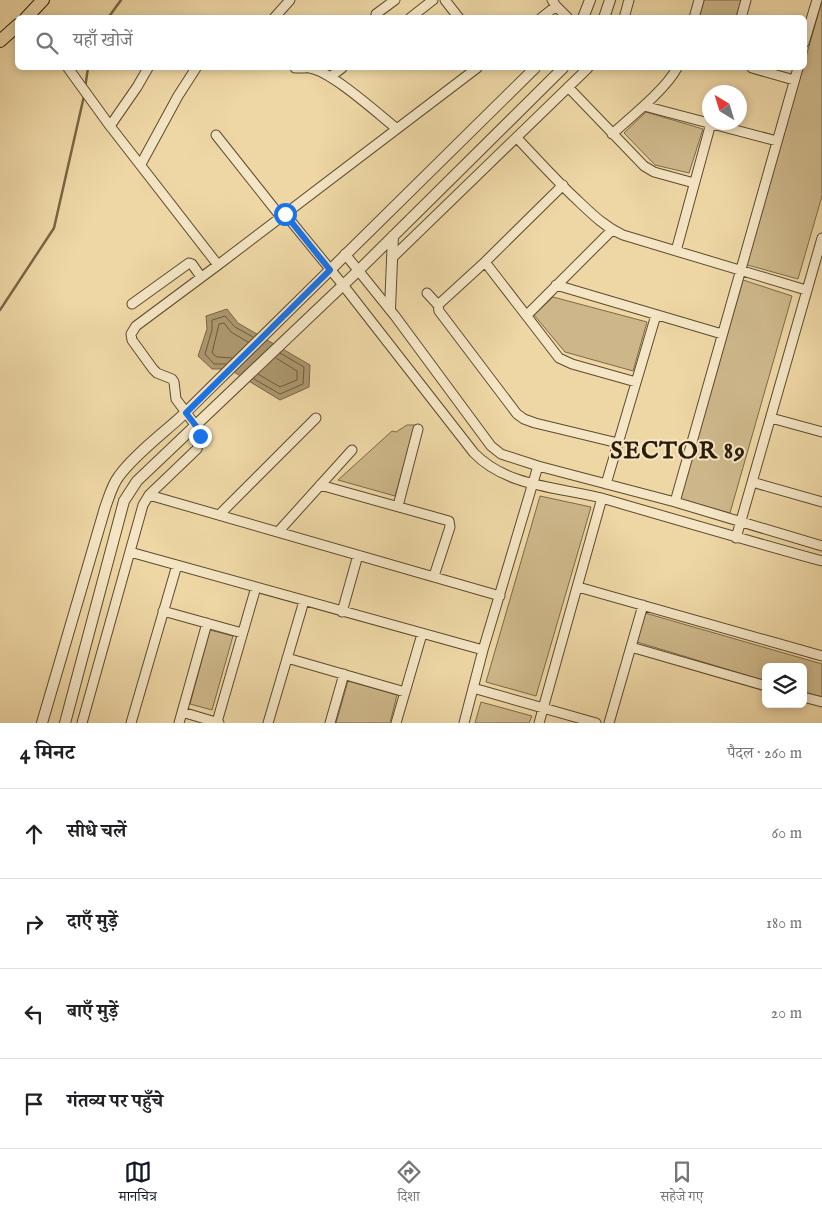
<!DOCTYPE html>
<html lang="hi">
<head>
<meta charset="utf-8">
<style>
	:root { --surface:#fff; --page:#f2f2f2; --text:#202124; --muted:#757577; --line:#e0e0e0; --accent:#111827 }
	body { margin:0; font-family:"IM FELL English","Noto Serif Devanagari",serif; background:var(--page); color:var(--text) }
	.controls { position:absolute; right:15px; bottom:15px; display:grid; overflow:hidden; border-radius:8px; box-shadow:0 2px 8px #0003 }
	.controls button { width:45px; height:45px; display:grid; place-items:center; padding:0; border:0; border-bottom:1px solid var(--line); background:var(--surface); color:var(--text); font:25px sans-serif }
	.compass { position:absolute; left:702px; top:85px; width:45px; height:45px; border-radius:50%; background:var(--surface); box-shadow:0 2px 8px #0003; rotate:322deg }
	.stop { position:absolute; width:15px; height:15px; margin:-11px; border:4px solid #1a73e8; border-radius:50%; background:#fff }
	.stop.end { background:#1a73e8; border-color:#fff; box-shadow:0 1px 5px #0008 }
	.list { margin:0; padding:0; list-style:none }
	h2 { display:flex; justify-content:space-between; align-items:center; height:65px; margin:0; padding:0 20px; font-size:21px }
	h2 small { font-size:16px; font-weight:400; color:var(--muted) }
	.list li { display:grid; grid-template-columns:32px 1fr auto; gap:15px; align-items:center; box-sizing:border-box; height:90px; padding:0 20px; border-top:1px solid var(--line) }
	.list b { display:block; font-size:19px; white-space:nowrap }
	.list em { font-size:16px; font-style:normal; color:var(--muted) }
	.icon { flex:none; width:28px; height:28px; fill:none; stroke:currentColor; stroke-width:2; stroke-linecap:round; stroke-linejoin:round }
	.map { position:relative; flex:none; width:822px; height:723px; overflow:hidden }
	.search { position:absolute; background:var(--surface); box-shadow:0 2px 8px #0003; left:15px; right:15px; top:15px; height:55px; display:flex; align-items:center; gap:12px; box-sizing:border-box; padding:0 18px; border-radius:8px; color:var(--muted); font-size:19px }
	.sheet { height:425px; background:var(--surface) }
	nav { display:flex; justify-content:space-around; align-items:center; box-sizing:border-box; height:70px; border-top:1px solid var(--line); background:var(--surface); font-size:14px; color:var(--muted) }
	nav a { display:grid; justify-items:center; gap:2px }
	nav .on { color:var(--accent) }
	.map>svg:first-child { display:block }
	.green { fill:#cdb78a; stroke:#7c6a48 }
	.water { fill:#ac976f; stroke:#786645 }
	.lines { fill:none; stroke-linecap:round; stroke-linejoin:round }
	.shore { stroke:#6c5a3a; stroke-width:1 }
	.stream { stroke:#786645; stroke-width:2.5 }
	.minor-casing { stroke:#5c4b2e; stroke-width:11 }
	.tertiary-casing { stroke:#5c4b2e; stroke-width:12 }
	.primary-casing { stroke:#2b1c06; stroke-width:14 }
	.minor { stroke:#f4e5c4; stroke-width:9 }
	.tertiary { stroke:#f4e5c4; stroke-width:10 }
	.primary { stroke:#eed7a5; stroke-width:12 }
	.route { stroke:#1a73e8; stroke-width:6 }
	.labels { text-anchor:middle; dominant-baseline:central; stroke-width:4; stroke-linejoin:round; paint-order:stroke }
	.district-label { font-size:24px; font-weight:bold; letter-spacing:1px; fill:#2b1c06; stroke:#f4e5c4 }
</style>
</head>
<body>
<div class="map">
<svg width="822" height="723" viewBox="0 0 822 723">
	<rect width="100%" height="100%" fill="#eed7a5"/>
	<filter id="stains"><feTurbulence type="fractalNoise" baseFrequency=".004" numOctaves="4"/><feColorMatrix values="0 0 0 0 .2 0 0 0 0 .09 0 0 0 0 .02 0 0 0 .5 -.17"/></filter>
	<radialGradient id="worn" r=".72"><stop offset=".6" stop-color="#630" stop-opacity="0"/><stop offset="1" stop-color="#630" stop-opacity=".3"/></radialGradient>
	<path class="green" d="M704,0h38l-6,17 -37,1z
		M822,1v195l-24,83 -54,-15 58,-196h2l1,-8z
		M646,112l57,17 -14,44 -34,-8 -31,-32z
		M743,280l49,16 -62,217 -50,-14z
		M553,297l94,25 -14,49 -68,-19 -31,-37z
		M407,425h9l-21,71 -57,-16 54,-49 4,1z
		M540,496l51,11 -55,189 -50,-14z
		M645,613l177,51v33l-19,-5v-25h-37v14l-129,-39z
		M210,630l23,6 -21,74 -22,-6z
		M348,681l49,14 -7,28h-54z
		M481,702l51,14 -3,7h-54z"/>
	<path class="water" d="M227,309l11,14 72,42 -1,22 -29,13 -51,-31h-17l-14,-13 9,-27 -1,-13z"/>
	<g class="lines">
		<path class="shore" d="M232,358l-15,-1 -5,-4 7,-29 5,-1 7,9 17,10
			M226,364h-12l-9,-10 7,-24v-10l13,-4 10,11 18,10
			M258,374l22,13 17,-7v-9l-21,-13
			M254,379l26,15 23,-10 1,-17 -24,-14"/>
		<path class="stream" d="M108,18l13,-18
			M85,88l3,-20
			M0,310l54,-82 30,-132"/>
		<defs>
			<path id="minor" d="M445,0l14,18
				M556,6l12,12
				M274,18l16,-18
				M376,18v-4l19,-14
				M410,18l23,-18
				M541,18l15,-12 -4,-6
				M624,18l5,-18
				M694,18l5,-18
				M741,18l5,-18
				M804,43l13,-43
				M68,68l42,58 108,139 259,-197
				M295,68h10
				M309,68c21,2 68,45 87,60
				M752,68l42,12
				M330,77l12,-9
				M568,87l76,79 10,6 40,11
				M644,106l133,35
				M110,126l27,-39 11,-19
				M612,134c19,-17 54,-45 65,-66
				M216,135l65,82
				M517,138c19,20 37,40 57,59 16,15 29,29 49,38l183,55
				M141,164l37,-68 18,-28
				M285,214l58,71 131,168c34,35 87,34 131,46 72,21 144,42 217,62
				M676,251l35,-128
				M345,254l50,62 96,130 10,8 37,12 137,36 147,44
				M393,257l195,-189
				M485,262l74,96 13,6 64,18
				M556,285l166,49
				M427,293l11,12 1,6 78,103 7,5 11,4 83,20
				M132,304l57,-41 3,1 9,13
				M438,305l47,-43 78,-77
				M527,315l85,-85
				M771,418l51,14
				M752,482l70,20
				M606,484l50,-169
				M320,485l129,36 1,6 -16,49
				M149,495l351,101
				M675,502l123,-434
				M398,506l20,-77
				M219,515l97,-97
				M278,532l74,-82
				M736,538l86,-300
				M130,552l353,98
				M578,587l244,69
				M163,611l79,22
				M342,612l16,-57
				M631,647l135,39
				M287,658l118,34
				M473,688l123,35
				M803,697l19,5
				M182,712l37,11
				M217,722l39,-135
				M82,723l61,-218 6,-10 48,-46 3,-13 -4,-10 -20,-27 -2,-17 -2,-3 -15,-6 -4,-4 -21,-29 -1,-6 5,-8 82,-61
				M131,723l46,-158
				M179,723l28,-100
				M268,723l36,-122
				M330,723l14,-49
				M396,723l26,-89
				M464,723l19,-73 55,-184
				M539,723l63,-225
				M609,723l34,-118"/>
			<path id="tertiary" d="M583,18l7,-18
				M604,18l6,-18
				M390,309l3,-73
				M42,723l63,-215c4,-11 7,-23 14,-32 16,-22 46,-44 66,-63l350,-345
				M65,723l59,-222 13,-20 222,-211 204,-202"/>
			<path id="primary" d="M26,18l17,-18
				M0,41l18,-16"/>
		</defs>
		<use href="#minor" class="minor-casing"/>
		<use href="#tertiary" class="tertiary-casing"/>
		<use href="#primary" class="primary-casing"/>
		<use href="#minor" class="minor"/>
		<use href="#tertiary" class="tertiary"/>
		<use href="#primary" class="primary"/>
	</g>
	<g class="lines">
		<path class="route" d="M200,436l-4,-10 -10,-13 144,-143 -45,-56"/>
	</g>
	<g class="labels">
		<g class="district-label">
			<text x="678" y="451">SECTOR 89</text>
		</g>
	</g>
	<rect width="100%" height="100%" filter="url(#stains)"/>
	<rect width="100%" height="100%" fill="url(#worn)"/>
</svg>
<div class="controls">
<button><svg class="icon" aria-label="layers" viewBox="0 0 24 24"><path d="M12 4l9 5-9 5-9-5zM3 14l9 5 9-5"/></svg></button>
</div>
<svg class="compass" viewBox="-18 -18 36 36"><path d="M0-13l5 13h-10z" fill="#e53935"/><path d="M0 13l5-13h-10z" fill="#757577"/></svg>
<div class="stop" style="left:285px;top:214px"></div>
<div class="stop end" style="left:200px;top:436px"></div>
<div class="search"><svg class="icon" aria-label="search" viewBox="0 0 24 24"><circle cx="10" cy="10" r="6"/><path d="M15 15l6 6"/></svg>यहाँ खोजें</div>
</div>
<section class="sheet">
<h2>4 मिनट<small>पैदल · 260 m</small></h2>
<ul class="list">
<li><svg class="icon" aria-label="ahead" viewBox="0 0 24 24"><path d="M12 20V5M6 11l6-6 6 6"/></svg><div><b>सीधे चलें</b></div><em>60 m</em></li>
<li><svg class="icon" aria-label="right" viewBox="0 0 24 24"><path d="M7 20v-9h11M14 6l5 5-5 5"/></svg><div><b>दाएँ मुड़ें</b></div><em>180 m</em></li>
<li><svg class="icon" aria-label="left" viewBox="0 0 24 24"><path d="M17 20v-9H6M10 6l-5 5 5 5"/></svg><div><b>बाएँ मुड़ें</b></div><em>20 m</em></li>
<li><svg class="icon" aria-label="arrive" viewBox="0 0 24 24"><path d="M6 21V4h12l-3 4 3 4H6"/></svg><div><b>गंतव्य पर पहुँचे</b></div></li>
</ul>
</section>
<nav>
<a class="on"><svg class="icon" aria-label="map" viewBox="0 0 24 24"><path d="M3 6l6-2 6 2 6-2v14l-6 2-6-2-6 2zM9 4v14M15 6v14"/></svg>मानचित्र</a>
<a><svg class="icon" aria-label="directions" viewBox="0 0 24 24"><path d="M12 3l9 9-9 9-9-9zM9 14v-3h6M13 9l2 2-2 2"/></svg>दिशा</a>
<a><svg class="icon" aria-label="saved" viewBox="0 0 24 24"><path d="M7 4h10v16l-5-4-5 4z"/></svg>सहेजे गए</a>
</nav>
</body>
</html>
